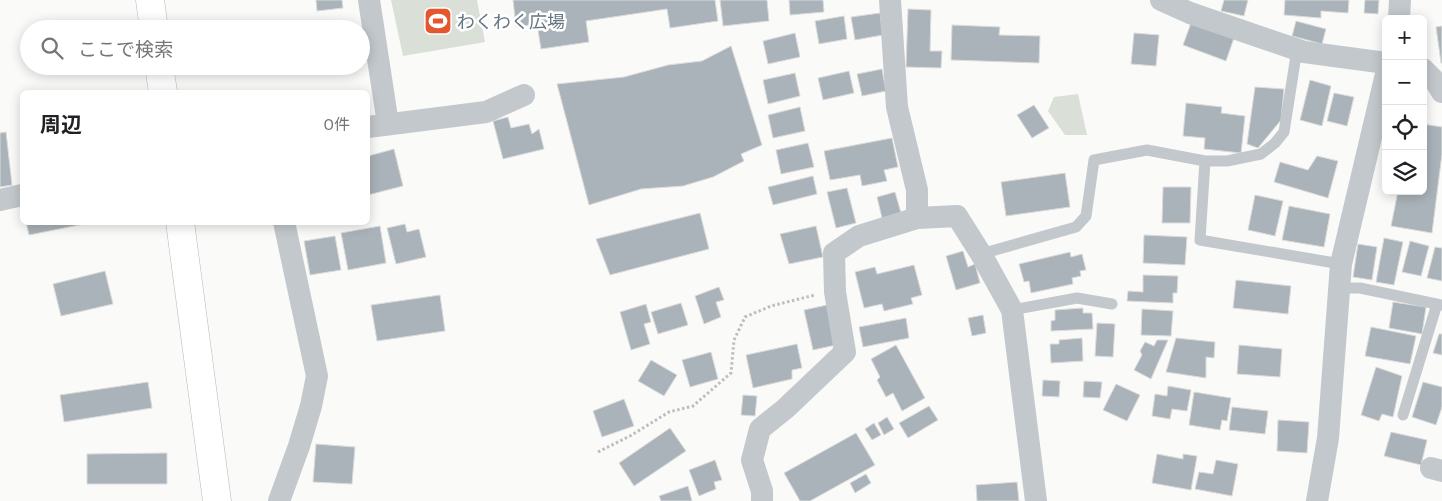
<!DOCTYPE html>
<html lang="ja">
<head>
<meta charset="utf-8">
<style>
	:root { --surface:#fff; --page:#f6f6f6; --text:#202124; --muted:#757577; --line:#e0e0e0 }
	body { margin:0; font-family:Commissioner,"Noto Sans JP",sans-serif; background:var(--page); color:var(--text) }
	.controls { position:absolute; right:15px; top:15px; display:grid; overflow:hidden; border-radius:8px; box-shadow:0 2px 12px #0003 }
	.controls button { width:45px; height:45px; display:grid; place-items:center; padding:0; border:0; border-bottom:1px solid var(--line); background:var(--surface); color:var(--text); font:25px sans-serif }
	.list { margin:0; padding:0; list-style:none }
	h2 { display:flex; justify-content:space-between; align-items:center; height:65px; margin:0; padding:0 20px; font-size:21px }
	h2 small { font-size:16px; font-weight:400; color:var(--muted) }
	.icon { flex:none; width:28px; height:28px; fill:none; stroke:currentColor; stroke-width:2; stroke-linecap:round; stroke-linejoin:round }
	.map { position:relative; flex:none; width:1442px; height:501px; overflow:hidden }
	.search { position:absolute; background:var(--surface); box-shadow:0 2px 12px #0003; left:20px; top:20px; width:350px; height:55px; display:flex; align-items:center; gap:12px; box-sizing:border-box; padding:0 18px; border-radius:28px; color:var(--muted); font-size:19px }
	.panel { position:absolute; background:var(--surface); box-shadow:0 2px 12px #0003; left:20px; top:90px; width:350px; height:135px; border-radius:8px }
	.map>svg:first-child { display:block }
	.green { fill:#dadfd7 }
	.building { fill:#aab3b9; stroke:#dcdcda }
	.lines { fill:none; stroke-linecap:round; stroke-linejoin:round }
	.secondary-casing { stroke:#b3babf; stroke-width:29 }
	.path { stroke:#bbbfc2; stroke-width:3; stroke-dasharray:2.5 2.5; stroke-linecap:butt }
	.lane { stroke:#c3c8cc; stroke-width:11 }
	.street { stroke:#c3c8cc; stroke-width:22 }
	.secondary { stroke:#fff; stroke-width:28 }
	.labels { text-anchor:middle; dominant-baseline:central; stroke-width:5; stroke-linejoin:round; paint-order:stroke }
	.poi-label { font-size:18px; fill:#657683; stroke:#fff; text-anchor:start }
</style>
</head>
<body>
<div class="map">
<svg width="1442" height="501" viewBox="0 0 1442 501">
	<rect width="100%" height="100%" fill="#fafaf8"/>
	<path class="green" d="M391,0h86l8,42 -82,14z
		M1078,94l9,41h-22l-17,-24 6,-14z"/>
	<path class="building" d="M316,0h26l1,8 -26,3z
		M513,0h202l3,21 -48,7 -3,-19 -81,12 3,21 -48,7 -4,-25 -21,3z
		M720,0h47l2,21 -46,5z
		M789,0h34l1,12 -34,3z
		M1224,0h24l-4,16 -23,-5z
		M1285,0h64l-1,13 -27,-2v7l-37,-3z
		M1365,0h14l-1,14 -14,-1z
		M908,9l23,1 -1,41h12l-1,17 -35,-1z
		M880,13l3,22 -28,5 -4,-23z
		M844,16l3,23 -28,5 -4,-23z
		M1296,21l30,8 -4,15 -30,-8z
		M1191,23l43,15 -8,23 -43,-16z
		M952,25l48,2 -1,8 41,1 -1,27 -88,-3z
		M1442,26v37h-1l-5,-36z
		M795,33l5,24 -32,7 -5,-23z
		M1134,33l25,2 -3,31 -25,-2z
		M731,46l31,99 -21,9 3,7 -31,16 -30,9 -42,3 -52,16 -32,-121 67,-7 44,-12 34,-4z
		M882,69l4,22 -24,5 -5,-22z
		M849,71l5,22 -31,7 -5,-22z
		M795,73l5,23 -32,8 -5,-24z
		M1310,80l21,6 -9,40 -22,-6z
		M1255,87l29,2 -3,31 -23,28 -11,-4z
		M1334,93l20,4 -7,29 -20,-5z
		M1186,103l36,4 -1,6 24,3 -4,37 -37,-4 1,-11 -22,-2z
		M1034,105l15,23 -17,10 -15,-23z
		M800,107l5,24 -32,7 -5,-23z
		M508,117l3,11 18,-4 3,10 7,-5 5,20 -41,10 -10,-38z
		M1423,124l19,3v27l-10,79 -41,-7 7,-35h25z
		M6,132l6,53 -12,2v-54z
		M892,138l6,29 -14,3 3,11 -25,5 -2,-11 -30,5 -6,-29z
		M808,143l6,24 -33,7 -5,-24z
		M394,149l9,37 -35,9v-39z
		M1317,156l21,5 -10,37 -54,-16 6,-20 28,8z
		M1065,173l5,34 -64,9 -5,-34z
		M813,176l4,18 -44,11 -5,-18z
		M1163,187h28l-1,36h-28z
		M847,188l9,35 -20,5 -9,-36z
		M895,192l6,21 -19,5 -5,-21z
		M1255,195l28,6 -8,35 -27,-6z
		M1289,206l41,8 -6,33 -42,-7z
		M700,213l9,36 -99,26 -14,-36z
		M26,222h68l-65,13z
		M405,224l2,8 12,-3 7,28 -30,7 -9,-36z
		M380,226l6,37 -38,7 -7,-37z
		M816,226l7,31 -34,7 -9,-30z
		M1144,235l43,2 -2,28 -42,-2z
		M335,236l6,34 -31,5 -6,-34z
		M1384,238l19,4 -9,43 -18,-3z
		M1410,241l19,5 -8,30 -19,-4z
		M1358,244l19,3 -5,33 -19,-3z
		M1435,247l7,1v33l-15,-3z
		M963,251l5,16 7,-3 5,19 -24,7 -10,-34z
		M1070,252l1,5 11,-3 4,16 -6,1 1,5 -9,2 1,6 -42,9 -2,-12 -5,1 -5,-18z
		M914,265l8,30 -11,3 2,6 -29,7 -2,-7 -18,4 -9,-36 20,-5 2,7z
		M105,271l8,33 -52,12 -8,-32z
		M1143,275l35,1 -1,17h-4v10l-46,-2 1,-10 15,1z
		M1236,280l55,6 -3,28 -55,-6z
		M719,287l5,13 -8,2 5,15 -17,7 -9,-28z
		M440,295l5,36 -68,10 -6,-36z
		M1393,302l33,5 -4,27 -33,-6z
		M681,303l7,22 -30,9 -7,-22z
		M646,304l5,18 -7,2 6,20 -19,6 -11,-38z
		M827,305l9,40 -23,5 -9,-40z
		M1083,308v5h9l1,16 -42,2v-10l4,-1v-10z
		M1142,309l31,2 -2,25 -30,-1z
		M983,315l3,18 -14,3 -4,-18z
		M906,318l3,20 -46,9 -4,-20z
		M1097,323l18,1 -2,33 -18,-1z
		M1371,327l45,9 -6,28 -45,-8z
		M1439,334h3v21l-9,-2z
		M1082,338l1,23 -32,2 -1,-19h9v-4z
		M1176,338l39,4 -1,16 -8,-1v21l-40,-6z
		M1157,340h11l-17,39 -17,-9 8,-15 -2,-4 5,-9 9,4z
		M797,344l5,24 -10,2v9l-39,9 -7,-33z
		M896,345l29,53 -23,13 -9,-18 -7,4 -9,-17 3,-3 -9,-18z
		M1239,345l43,4 -2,28 -43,-3z
		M711,352l7,27 -28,8 -8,-27z
		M651,360l26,15 -13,21 -26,-15z
		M1376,367l26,9 -9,41 -11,-3 -3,7 -18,-6z
		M1043,380l17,1 -1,16 -17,-1z
		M1084,381l18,1 -2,16 -17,-1z
		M148,382l4,26 -88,14 -4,-27z
		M1423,382l19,5v20l-6,18 -24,-8z
		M1116,384l24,11 -13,26 -24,-11z
		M1168,386l23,4 -4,21 -15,-2 -2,10 -18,-3 3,-22 12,2z
		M1194,392l37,6 -4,23 -5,-1 -2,10 -31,-5z
		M743,395l14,1 -2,20 -14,-1z
		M624,399l10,27 -32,11 -9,-26z
		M929,406l9,14 -30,18 -9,-15z
		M1232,407l36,4 -3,23 -36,-4z
		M887,417l7,12 -10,6 -6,-12z
		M1278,420l31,2 -2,31 -30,-2z
		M874,423l7,12 -9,5 -7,-11z
		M670,428l16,23 -52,35 -15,-23z
		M1391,432l36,8 -6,25 -37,-9z
		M856,433l19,32 -65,36h-10l-16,-28z
		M316,444l39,3 -3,37 -39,-2z
		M167,453v31h-80v-30z
		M1157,454l26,5v-5l14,2 -6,34 -39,-7z
		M715,460l7,20 -8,2 2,7 -17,7 -10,-26z
		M1216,460l22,4 -6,32 -37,-7 4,-17 14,2z
		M866,474l5,9 -16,10 -5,-10z
		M1017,482l2,19h-42l-1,-16z
		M688,486l4,15h-31l-2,-5z"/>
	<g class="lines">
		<defs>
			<path id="secondary" d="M150,0l4,29
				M159,66l4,26
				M180,222l37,279"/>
		</defs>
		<use href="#secondary" class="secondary-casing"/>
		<path class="path" d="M598,452l32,-16 39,-24 24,-6 38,-33 3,-33 11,-23 26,-11 44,-11"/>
		<path class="lane" d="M1205,161l-5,79 141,24
			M981,254l95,-27 10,-11 8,-56 53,-10 58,11h22l34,-7 14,-11 9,-11 13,-83
			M1339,288h21l82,17
			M1012,310l65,-12 35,6
			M1403,415l34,-111"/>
		<path class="street" d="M369,0l19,124
			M1161,0l29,13 114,39 82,11
			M1399,19l1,-19
			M1423,69l13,13 6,10
			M368,127l118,-15 38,-17
			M0,200l22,-5
			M917,218l40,-2 24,38 31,56 24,191
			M1431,468l11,3
			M279,501l20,-55 12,-40 6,-30 -33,-154
			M762,501v-10l-10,-31 8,-31 25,-20 60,-57 -10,-60 -1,-39 25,-17 58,-18v-28l-20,-83 -7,-107
			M1317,501l11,-63 13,-174 45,-190"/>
		<use href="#secondary" class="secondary"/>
	</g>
	<defs>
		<symbol id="stadium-square" viewBox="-11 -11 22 22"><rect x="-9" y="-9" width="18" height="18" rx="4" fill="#e4572e" stroke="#fff"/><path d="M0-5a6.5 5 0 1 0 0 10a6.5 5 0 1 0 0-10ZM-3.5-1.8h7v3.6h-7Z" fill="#fff"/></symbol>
	</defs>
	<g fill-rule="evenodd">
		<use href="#stadium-square" x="422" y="5" width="32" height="32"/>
	</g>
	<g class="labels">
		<g class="poi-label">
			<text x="457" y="21">わくわく広場</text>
		</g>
	</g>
</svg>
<div class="controls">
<button>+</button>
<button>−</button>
<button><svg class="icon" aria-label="locate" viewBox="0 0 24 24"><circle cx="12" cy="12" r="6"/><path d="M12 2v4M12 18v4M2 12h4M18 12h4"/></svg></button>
<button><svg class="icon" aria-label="layers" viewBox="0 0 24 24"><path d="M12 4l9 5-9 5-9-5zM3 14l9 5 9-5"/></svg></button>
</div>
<div class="search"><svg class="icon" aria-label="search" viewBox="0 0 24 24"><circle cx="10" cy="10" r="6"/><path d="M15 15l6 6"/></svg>ここで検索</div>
<section class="panel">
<h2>周辺<small>0件</small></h2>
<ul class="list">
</ul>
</section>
</div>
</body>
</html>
